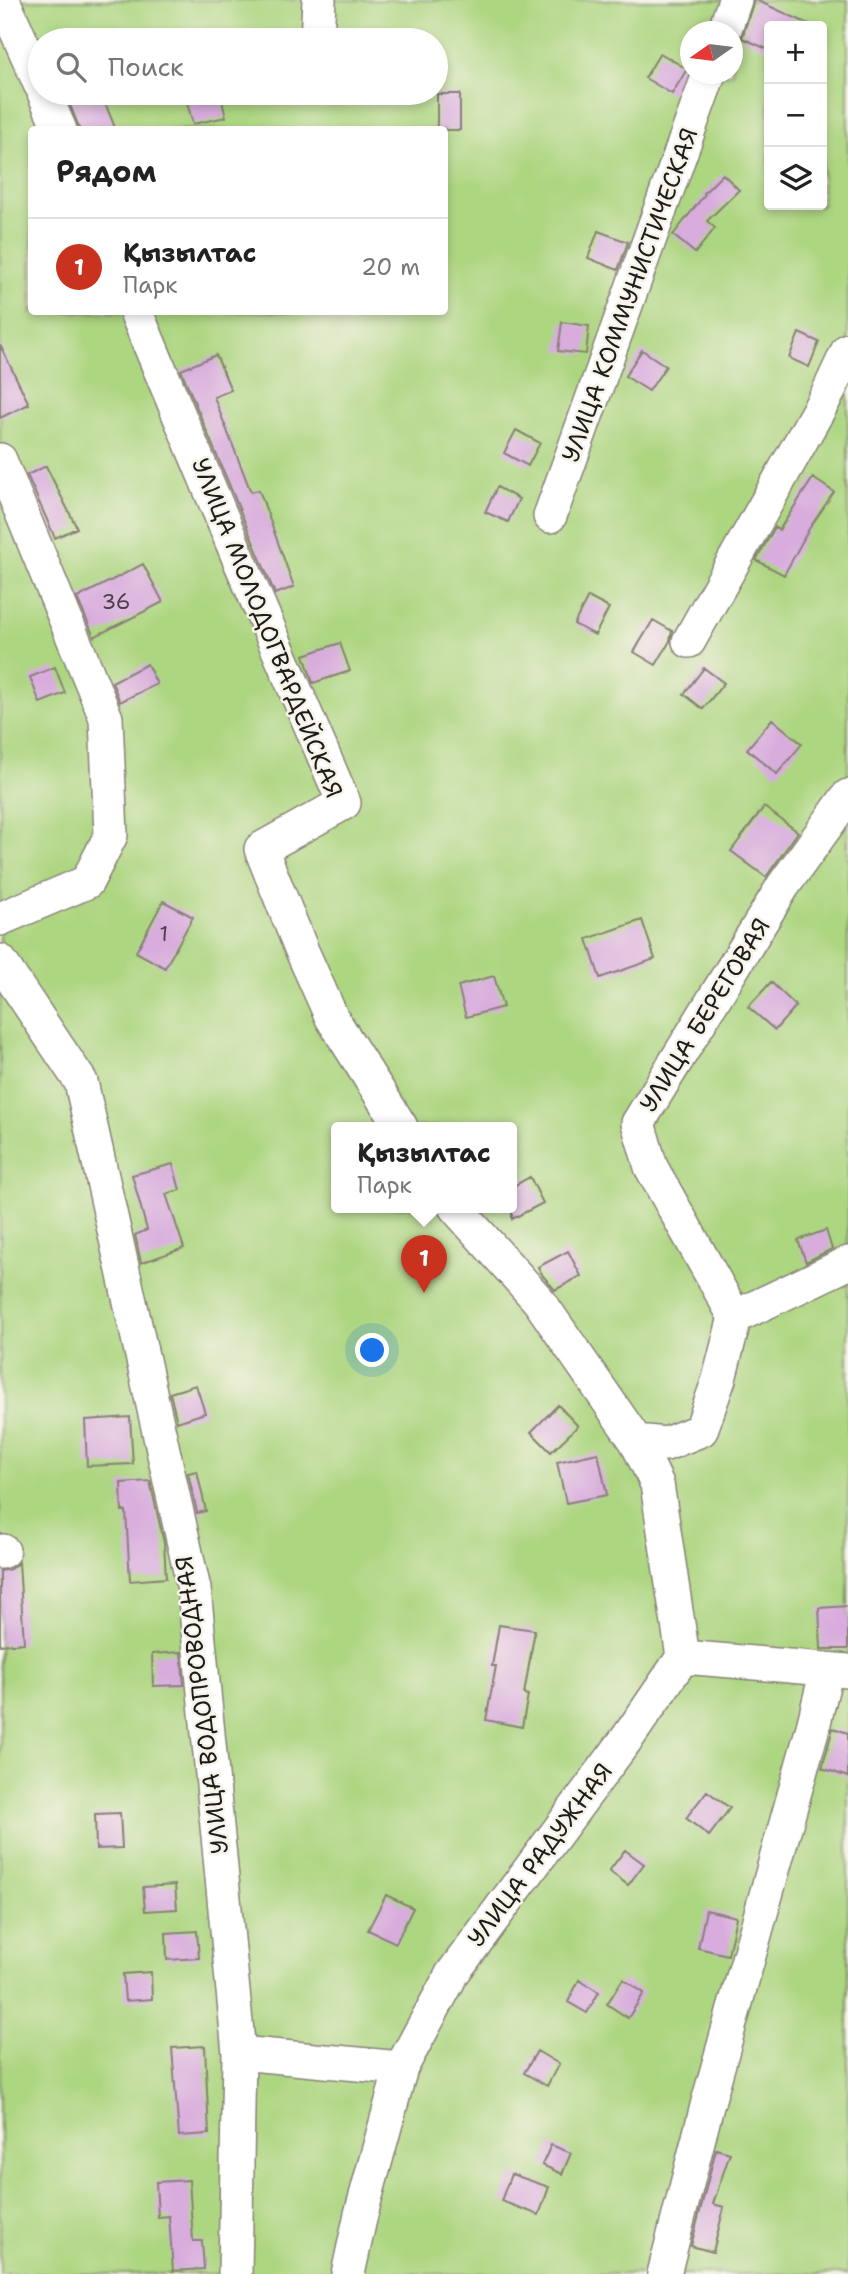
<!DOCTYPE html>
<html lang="ru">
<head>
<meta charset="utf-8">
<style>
	:root { --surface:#fff; --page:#f2f2f2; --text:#222; --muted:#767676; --line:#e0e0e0; --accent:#c8321e }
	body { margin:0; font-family:"Shantell Sans",sans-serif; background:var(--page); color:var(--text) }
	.controls { position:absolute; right:21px; top:21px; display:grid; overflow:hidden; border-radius:7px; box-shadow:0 4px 10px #0003 }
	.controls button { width:63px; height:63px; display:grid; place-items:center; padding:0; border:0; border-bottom:2px solid var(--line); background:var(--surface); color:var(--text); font:35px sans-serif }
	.compass { position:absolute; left:680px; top:21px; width:63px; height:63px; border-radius:50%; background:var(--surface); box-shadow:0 4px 10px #0003; rotate:256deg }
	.you { position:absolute; left:373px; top:1351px; width:24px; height:24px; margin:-18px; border:5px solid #fff; border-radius:50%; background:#1a73e8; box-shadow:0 0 0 10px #1a73e833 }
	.badge { display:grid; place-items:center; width:46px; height:46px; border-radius:50%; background:var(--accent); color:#fff; font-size:23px; font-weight:700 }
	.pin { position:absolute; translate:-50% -58px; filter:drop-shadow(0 2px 4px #0008) }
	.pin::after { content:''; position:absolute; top:37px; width:24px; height:21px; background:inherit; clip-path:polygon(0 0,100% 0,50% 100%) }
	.popup { position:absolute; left:331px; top:1122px; width:186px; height:91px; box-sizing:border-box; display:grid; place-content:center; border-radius:7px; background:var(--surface); filter:drop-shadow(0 2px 5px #0005); font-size:23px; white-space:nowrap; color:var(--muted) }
	.popup b { font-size:26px; color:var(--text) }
	.popup::after { content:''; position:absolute; left:50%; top:100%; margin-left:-14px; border:14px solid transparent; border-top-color:var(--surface) }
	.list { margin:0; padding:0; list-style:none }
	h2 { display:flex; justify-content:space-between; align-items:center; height:91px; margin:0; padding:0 28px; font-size:30px }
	h2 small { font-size:23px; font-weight:400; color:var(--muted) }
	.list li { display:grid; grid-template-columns:46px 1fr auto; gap:21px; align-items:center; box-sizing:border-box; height:98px; padding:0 28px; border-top:2px solid var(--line) }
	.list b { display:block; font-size:26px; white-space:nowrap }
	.list p { margin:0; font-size:23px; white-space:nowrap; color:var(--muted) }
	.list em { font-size:23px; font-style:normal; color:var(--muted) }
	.icon { flex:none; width:38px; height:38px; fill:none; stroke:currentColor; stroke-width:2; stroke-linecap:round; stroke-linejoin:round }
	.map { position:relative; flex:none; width:848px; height:2274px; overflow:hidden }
	.search { position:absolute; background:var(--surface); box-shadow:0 4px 10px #0003; left:28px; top:28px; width:420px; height:77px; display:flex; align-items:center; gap:18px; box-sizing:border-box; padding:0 24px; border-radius:38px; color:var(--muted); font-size:26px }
	.panel { position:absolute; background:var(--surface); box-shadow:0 4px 10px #0003; left:28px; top:126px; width:420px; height:189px; border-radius:7px }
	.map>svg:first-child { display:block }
	.green { fill:#add681; stroke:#64794e; stroke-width:2; fill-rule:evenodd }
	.building { fill:#d8acdd }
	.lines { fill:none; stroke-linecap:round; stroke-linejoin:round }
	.minor-casing { stroke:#888176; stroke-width:36 }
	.minor { stroke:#fff; stroke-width:33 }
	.labels { text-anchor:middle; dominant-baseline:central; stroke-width:5; stroke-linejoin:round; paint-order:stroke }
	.number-label { font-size:21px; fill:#4b404c }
	.street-label { font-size:24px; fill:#1c1c1c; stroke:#f7f3e8 }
</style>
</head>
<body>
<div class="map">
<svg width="848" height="2274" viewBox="0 0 848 2274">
	<rect width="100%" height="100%" fill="#f7f3e8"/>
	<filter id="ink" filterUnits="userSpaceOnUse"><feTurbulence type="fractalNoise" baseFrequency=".0143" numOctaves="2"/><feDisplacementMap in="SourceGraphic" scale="14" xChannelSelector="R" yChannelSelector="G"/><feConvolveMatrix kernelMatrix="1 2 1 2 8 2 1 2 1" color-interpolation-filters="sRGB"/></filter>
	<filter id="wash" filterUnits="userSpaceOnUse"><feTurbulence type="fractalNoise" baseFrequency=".00686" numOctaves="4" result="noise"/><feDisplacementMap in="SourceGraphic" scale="28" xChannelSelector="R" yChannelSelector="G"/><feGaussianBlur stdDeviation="1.57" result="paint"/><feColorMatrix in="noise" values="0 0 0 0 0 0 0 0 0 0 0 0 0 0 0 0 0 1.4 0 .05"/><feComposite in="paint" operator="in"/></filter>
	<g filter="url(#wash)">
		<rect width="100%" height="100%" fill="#f4e6d0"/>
		<path class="green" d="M0,0h848v2274h-848zM769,26h53v179h-53zM690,32h42v42h-42zM40,40h396v53h-396zM32,130h412v182h-412zM336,1127h176v80h-176z"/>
		<g id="blocks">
			<path class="building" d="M754,0h2l57,26h-44v24l-27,-12z
				M660,53l27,16 -15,25 -27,-16z
				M65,93h36l15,37h-36z
				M213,93h7l6,24 -33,7 -7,-25z
				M437,94h23v36h-23z
				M723,174l16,16 -32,31 8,7 -20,25 -22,-18 32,-41 -1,-1z
				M598,231l30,11 -10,28 -30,-12z
				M562,322l27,4 -3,28 -28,-3z
				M799,333l20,9 -10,25 -20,-9z
				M0,345l29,59 -29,14z
				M642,350l24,16 -17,25 -24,-15z
				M216,355l15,35 -17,7 37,95 8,-2 35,97 -19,7 -94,-224z
				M516,430l24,13 -12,23 -24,-13z
				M46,466l31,62 -22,10 -28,-63z
				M813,478l21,14 -25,37 -25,46 -28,-15 19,-33 4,3z
				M497,487l22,12 -11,23 -23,-10z
				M143,564l20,38 -69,35 -17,-39z
				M588,597l21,11 -14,27 -21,-11z
				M653,620l19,11 -2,10 -14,24 -22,-13z
				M340,643l10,28 -37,12 -9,-28z
				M147,664l10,20 -37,18 -8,-20z
				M55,667l10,26 -25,10 -10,-26z
				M704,668l20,15 -21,26 -19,-15z
				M772,719l30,25 -25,30 -30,-25z
				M764,807l34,25 -32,45 -35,-26z
				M163,901l30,16 -28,51 -29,-16z
				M642,920l13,39 -55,19 -13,-39z
				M494,976l9,31 -37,10 -8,-31z
				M771,982l25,24 -21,24 -27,-23z
				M173,1164l7,26 -14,4 18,54 -43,15 -6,-28 12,-5 -15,-55z
				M530,1177l13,26 -31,16v-32z
				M826,1230l6,19 -26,13 -8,-22z
				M568,1251l13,25 -26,14 -12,-14 -5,-9z
				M196,1385l9,28 -28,9 -7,-29z
				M558,1405l20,21 -27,26 -20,-20z
				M130,1417l3,47 -46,2 -2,-46z
				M598,1453l9,42 -41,8 -9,-41z
				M197,1471l9,40 -9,2 -9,-40z
				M150,1481l14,62 2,35 -36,3 -4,-70h-4l-1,-28z
				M19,1562l5,81 -24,2v-74l10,-2z
				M848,1606v43h-27l-2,-41z
				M499,1625l36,5 -11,64 4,1 -6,32 -36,-7 10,-54h-4z
				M181,1652l3,33 -31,1 -1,-32z
				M833,1728l15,5v44l-26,-9z
				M707,1791l23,17 -21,28 -23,-18z
				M120,1813l2,35 -26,1 -1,-35z
				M625,1850l19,14 -16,21 -19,-14z
				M175,1885l2,24 -32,2 -2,-24z
				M386,1895l27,13 -17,35 -28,-13z
				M706,1910l30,7 -8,38 -30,-7z
				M197,1931l2,27 -32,2 -1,-27z
				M151,1972l1,27 -27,2 -2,-27z
				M623,1979l21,14 -16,25 -21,-14z
				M579,1980l20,12 -12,21 -19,-11z
				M205,2046l4,88 -30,2 -7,-88z
				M537,2051l22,13 -12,22 -23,-13z
				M551,2145l20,8 -9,21 -20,-9z
				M716,2149l14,4 -17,51 11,3 -11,45 -22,-6z
				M511,2174l38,13 -10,28 -38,-14z
				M189,2180l4,61h9l2,28 -31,2 -4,-55 -11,1 -2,-35z"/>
		</g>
	</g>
	<g filter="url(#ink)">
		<use href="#blocks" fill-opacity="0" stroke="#888176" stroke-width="2"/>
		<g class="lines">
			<defs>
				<path id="minor" d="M3,0l37,84
					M724,32l11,-32
					M317,40l2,-40
					M44,93l16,37
					M136,312l103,247 105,244 -83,46 41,102 30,67 69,109
					M0,460l106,258 5,117 -24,47 -87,37
					M550,516l159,-442
					M689,641l139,-248 20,-43
					M0,961l81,121 113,507 45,464 -4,221
					M735,1317l-84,-150 -13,-44 145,-237 65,-90
					M636,1441l30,3 35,-14 18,-51 16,-62 113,-54
					M0,1552l3,-1
					M683,1657l165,14
					M239,2053l162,15
					M348,2274l13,-60 40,-146 51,-94 179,-241 52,-76 -26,-173 -21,-43 -97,-140 -84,-94
					M664,2274l43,-168 106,-379 14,-58"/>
			</defs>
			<use href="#minor" class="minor-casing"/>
			<use href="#minor" class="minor"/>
		</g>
	</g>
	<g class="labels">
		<g class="number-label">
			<text x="116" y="602">36</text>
			<text x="164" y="934">1</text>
		</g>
		<g class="street-label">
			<text transform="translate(630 295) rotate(-70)">УЛИЦА КОММУНИСТИЧЕСКАЯ</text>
			<text transform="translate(267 628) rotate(68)">УЛИЦА МОЛОДОГВАРДЕЙСКАЯ</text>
			<text transform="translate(705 1015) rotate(-58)">УЛИЦА БЕРЕГОВАЯ</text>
			<text transform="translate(202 1705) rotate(-97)">УЛИЦА ВОДОПРОВОДНАЯ</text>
			<text transform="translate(540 1855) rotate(-53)">УЛИЦА РАДУЖНАЯ</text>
		</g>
	</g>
</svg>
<div class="controls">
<button>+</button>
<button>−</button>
<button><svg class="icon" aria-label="layers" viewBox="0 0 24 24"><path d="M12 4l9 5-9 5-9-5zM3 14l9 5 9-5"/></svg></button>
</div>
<svg class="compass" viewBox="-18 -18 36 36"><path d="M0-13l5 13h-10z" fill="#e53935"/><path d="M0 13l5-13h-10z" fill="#767676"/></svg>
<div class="you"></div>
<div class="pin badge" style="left:424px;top:1293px">1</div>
<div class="popup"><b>Қызылтас</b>Парк</div>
<div class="search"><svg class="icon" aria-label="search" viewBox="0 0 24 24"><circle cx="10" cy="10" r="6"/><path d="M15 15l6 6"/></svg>Поиск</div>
<section class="panel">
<h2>Рядом<small></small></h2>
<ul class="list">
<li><span class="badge">1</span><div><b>Қызылтас</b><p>Парк</p></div><em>20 m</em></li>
</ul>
</section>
</div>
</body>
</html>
